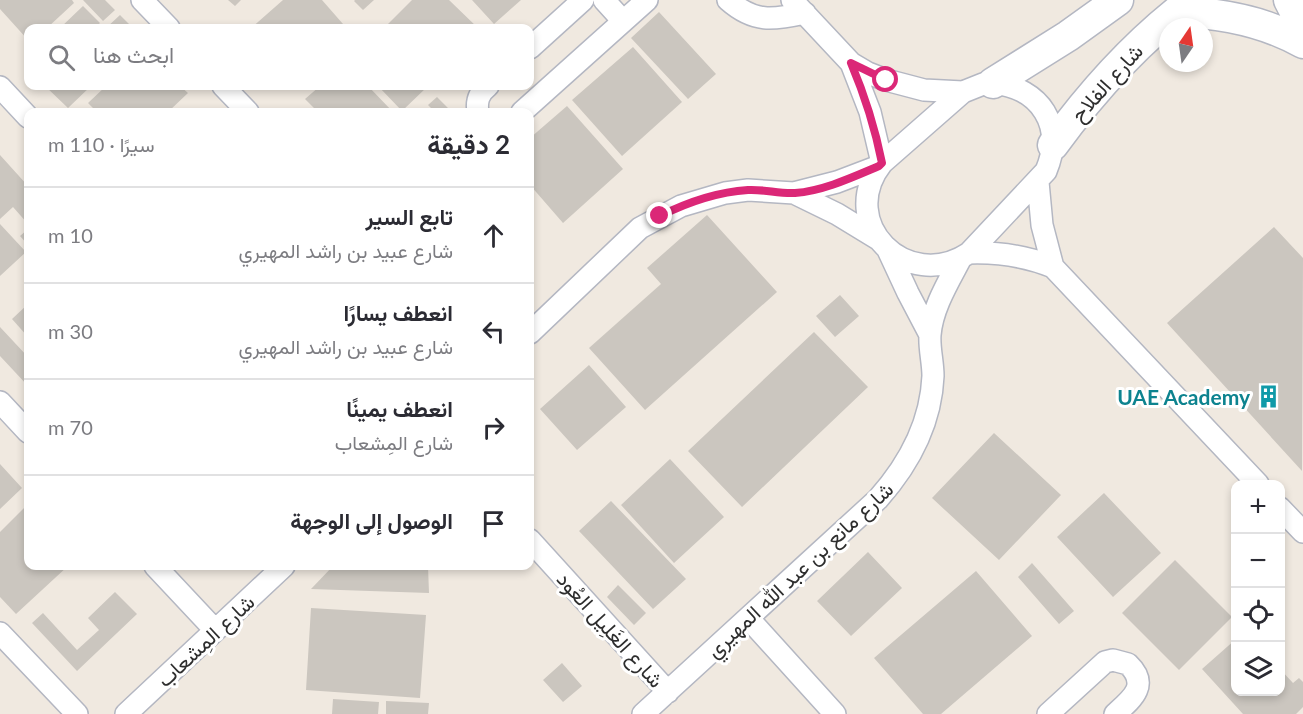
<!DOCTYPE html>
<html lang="ar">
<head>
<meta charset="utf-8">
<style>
	:root { --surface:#fff; --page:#f7f7f7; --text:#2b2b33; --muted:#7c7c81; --line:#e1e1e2 }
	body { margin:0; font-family:Lato,Vazirmatn,sans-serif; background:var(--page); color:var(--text); direction:rtl }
	.controls { position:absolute; right:18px; bottom:18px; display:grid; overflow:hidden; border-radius:12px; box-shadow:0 3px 9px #0003 }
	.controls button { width:54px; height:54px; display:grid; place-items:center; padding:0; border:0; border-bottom:2px solid var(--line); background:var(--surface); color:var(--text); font:30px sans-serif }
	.compass { position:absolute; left:1159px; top:18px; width:54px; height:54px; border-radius:50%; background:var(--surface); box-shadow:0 3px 9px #0003; rotate:13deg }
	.stop { position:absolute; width:18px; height:18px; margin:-14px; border:4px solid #db2777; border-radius:50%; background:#fff }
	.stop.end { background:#db2777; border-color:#fff; box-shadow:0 2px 6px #0008 }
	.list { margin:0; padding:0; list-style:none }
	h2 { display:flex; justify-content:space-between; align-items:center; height:78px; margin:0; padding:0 24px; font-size:26px }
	h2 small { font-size:20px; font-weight:400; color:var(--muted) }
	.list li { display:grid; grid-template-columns:39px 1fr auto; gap:18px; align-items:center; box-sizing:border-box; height:96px; padding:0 24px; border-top:2px solid var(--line) }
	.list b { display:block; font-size:22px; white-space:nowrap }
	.list p { margin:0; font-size:20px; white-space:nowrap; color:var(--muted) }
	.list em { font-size:20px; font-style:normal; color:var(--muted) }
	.icon { flex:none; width:33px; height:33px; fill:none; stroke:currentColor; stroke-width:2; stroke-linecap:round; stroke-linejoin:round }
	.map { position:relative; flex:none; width:1303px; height:714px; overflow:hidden; direction:ltr }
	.search { position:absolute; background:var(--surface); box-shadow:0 3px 9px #0003; left:24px; top:24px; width:510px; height:66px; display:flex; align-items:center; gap:15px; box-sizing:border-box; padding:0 21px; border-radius:12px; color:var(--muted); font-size:22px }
	.panel { position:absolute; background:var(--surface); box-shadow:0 3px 9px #0003; left:24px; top:108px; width:510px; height:462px; border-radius:12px; direction:rtl }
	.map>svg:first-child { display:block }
	.building { fill:#cbc6bf }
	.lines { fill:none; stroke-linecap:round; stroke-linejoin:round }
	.minor-casing { stroke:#b4b7c2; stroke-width:24 }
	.secondary-casing { stroke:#b4b7c2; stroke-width:33 }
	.minor { stroke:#fff; stroke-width:21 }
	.secondary { stroke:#fff; stroke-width:30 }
	.route { stroke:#db2777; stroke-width:8 }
	.labels { text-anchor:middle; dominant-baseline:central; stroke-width:6; stroke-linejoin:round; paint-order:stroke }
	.street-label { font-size:21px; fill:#2e2e2e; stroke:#fff }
	.culture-label { font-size:21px; font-weight:bold; fill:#0d838f; stroke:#fff; text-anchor:end }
</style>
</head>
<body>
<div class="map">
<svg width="1303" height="714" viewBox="0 0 1303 714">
	<rect width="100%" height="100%" fill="#f0e9e0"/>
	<path class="building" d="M0,0h72l2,3 -27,25h-19v12l-28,-31z
		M83,0h22l10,10 -12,11z
		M228,0h13l-6,6z
		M283,0h39l21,24 -5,4h-87z
		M355,0h19l-11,10 -9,-9z
		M412,0h37l29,28h-94z
		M472,0h49l-27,24z
		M83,6l17,17 -5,5h-35z
		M659,12l57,62 -28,25 -57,-61z
		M120,15l13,13h-27z
		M633,47l49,55 -60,54 -50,-56z
		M45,86h46l-23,22z
		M106,86h74l8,7 -20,19h-71l-9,-9z
		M320,86h48l25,26h-75l-13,-13z
		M378,86h48l1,1 -25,24z
		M437,97l15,15h-17l-7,-7z
		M567,106l56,63 -60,54 -33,-38v-47z
		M0,155l28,31v38l-15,-17 -13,12z
		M707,215l70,77 -132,118 -56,-62 72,-64 -14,-16z
		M0,224l26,28 -26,24z
		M1274,227l29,31 -1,213 -135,-148z
		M28,229v16l-8,-9z
		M840,295l19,21 -24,21 -19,-21z
		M28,304v33l-16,-18z
		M0,327l28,30v29l-28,-30z
		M814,332l54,55 -126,120 -54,-56z
		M589,365l37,42 -49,43 -37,-41z
		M994,433l67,62 -62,65 -67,-62z
		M670,459l54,58 -50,46 -53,-58z
		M0,464l22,24 -22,21z
		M1104,493l57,60 -48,44 -56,-60z
		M611,501l75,78 -33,30 -74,-78z
		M28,504v62h40l-52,48 -16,-17v-65z
		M868,552l34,36 -51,48 -34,-35z
		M1175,560l57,57 -53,53 -57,-57z
		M1032,563l42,48 -15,13 -41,-47z
		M333,566h95l1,27 -118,-4z
		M976,571l56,65 -91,78h-18l-49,-56z
		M618,585l28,28 -12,12 -27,-28z
		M115,592l22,22 -60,57 -45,-48 11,-10 34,37 22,-20 -11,-12z
		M311,608l115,7 -6,83 -114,-8z
		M1236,639v53h44v-23l13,14 6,-5 4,4v25l-7,7h-53l-41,-45z
		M562,663l20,23 -19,16 -20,-22z
		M333,699l46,3 -1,12h-46z
		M386,701l43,2 -1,11h-42z"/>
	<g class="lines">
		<defs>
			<path id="minor" d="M142,0l27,28
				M604,0l19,21
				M728,0c26,23 45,20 77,13
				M792,0l59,63 17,10 18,7 38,10 39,2
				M530,48l53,-48
				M851,63l19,49 12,51
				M993,83c48,5 72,43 53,88l-77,82c-62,41 -134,-30 -87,-90l81,-71 20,-8z
				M223,86l25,26
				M0,87l28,30
				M478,112c-2,-11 1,-19 10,-26
				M522,112l125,-112
				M1038,182l4,43 11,42 205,217
				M794,193l43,21 41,25
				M888,250l20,43 22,42
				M969,253c30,-1 57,3 84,14
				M530,333l110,-105 41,-22 44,-13 23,-3 46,3 43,-11 42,-16
				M0,402l28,30
				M1280,508l23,24
				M530,540l138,152
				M155,566l60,64
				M748,618l87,96
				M0,633l77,81
				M126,714l158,-148
				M643,714l235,-215c31,-35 53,-75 55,-123 0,-14 -4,-28 -3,-41 2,-27 19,-54 31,-77
				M1048,714l57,-52 8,-2 15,4c22,21 4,35 -13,50"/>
			<path id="secondary" d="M1289,0l14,27
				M1177,12c44,1 87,9 126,31
				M993,83l75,-47 50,-36
				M1053,145c40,-55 84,-104 139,-145"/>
		</defs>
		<use href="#minor" class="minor-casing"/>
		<use href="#secondary" class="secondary-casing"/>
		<use href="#minor" class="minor"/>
		<use href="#secondary" class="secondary"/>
	</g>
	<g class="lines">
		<path class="route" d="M660,216c28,-14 57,-24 88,-26 16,-1 31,4 47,3 28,-2 58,-16 84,-27l3,-3c-7,-35 -17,-67 -31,-100l35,17"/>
	</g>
	<defs>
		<symbol id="building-bare" viewBox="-9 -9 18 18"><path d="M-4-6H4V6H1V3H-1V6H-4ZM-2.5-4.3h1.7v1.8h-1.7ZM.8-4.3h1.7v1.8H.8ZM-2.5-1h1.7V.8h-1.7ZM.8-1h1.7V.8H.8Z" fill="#0f9aa8" stroke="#fff" stroke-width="2.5" paint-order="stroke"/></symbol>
	</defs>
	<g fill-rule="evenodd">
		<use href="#building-bare" x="1252" y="380" width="33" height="33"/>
	</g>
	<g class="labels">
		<g class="street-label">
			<text transform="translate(1106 82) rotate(-48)">شارع الفلاح</text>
			<text transform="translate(799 569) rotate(-43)">شارع مانع بن عبد الله المهيري</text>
			<text transform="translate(611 629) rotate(48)">شارع الغَلِيل العُود</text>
			<text transform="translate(205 640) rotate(-43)">شارع المِشعاب</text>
		</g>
		<g class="culture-label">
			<text x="1250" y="396">UAE Academy</text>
		</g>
	</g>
</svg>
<div class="controls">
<button>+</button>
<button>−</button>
<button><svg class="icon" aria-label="locate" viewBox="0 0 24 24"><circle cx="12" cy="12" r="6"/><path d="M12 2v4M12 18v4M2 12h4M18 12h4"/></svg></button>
<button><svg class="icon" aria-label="layers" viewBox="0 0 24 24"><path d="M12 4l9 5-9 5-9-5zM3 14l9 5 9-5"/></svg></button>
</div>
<svg class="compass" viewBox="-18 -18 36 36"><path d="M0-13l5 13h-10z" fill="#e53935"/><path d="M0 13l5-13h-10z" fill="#7c7c81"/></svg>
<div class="stop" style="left:886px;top:80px"></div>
<div class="stop end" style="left:660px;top:216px"></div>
<div class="search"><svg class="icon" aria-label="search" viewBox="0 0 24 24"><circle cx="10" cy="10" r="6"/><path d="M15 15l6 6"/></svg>ابحث هنا</div>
<section class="panel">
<h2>2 دقيقة<small>سيرًا · 110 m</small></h2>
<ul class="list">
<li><svg class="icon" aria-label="ahead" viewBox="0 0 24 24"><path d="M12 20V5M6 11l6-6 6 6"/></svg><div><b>تابع السير</b><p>شارع عبيد بن راشد المهيري</p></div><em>10 m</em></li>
<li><svg class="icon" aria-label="left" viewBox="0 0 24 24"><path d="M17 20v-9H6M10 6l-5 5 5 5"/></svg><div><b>انعطف يسارًا</b><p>شارع عبيد بن راشد المهيري</p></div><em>30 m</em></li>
<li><svg class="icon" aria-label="right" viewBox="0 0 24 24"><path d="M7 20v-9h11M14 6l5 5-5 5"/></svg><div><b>انعطف يمينًا</b><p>شارع المِشعاب</p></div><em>70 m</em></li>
<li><svg class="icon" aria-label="arrive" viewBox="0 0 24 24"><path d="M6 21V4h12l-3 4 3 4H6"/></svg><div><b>الوصول إلى الوجهة</b></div></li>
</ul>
</section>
</div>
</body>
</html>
